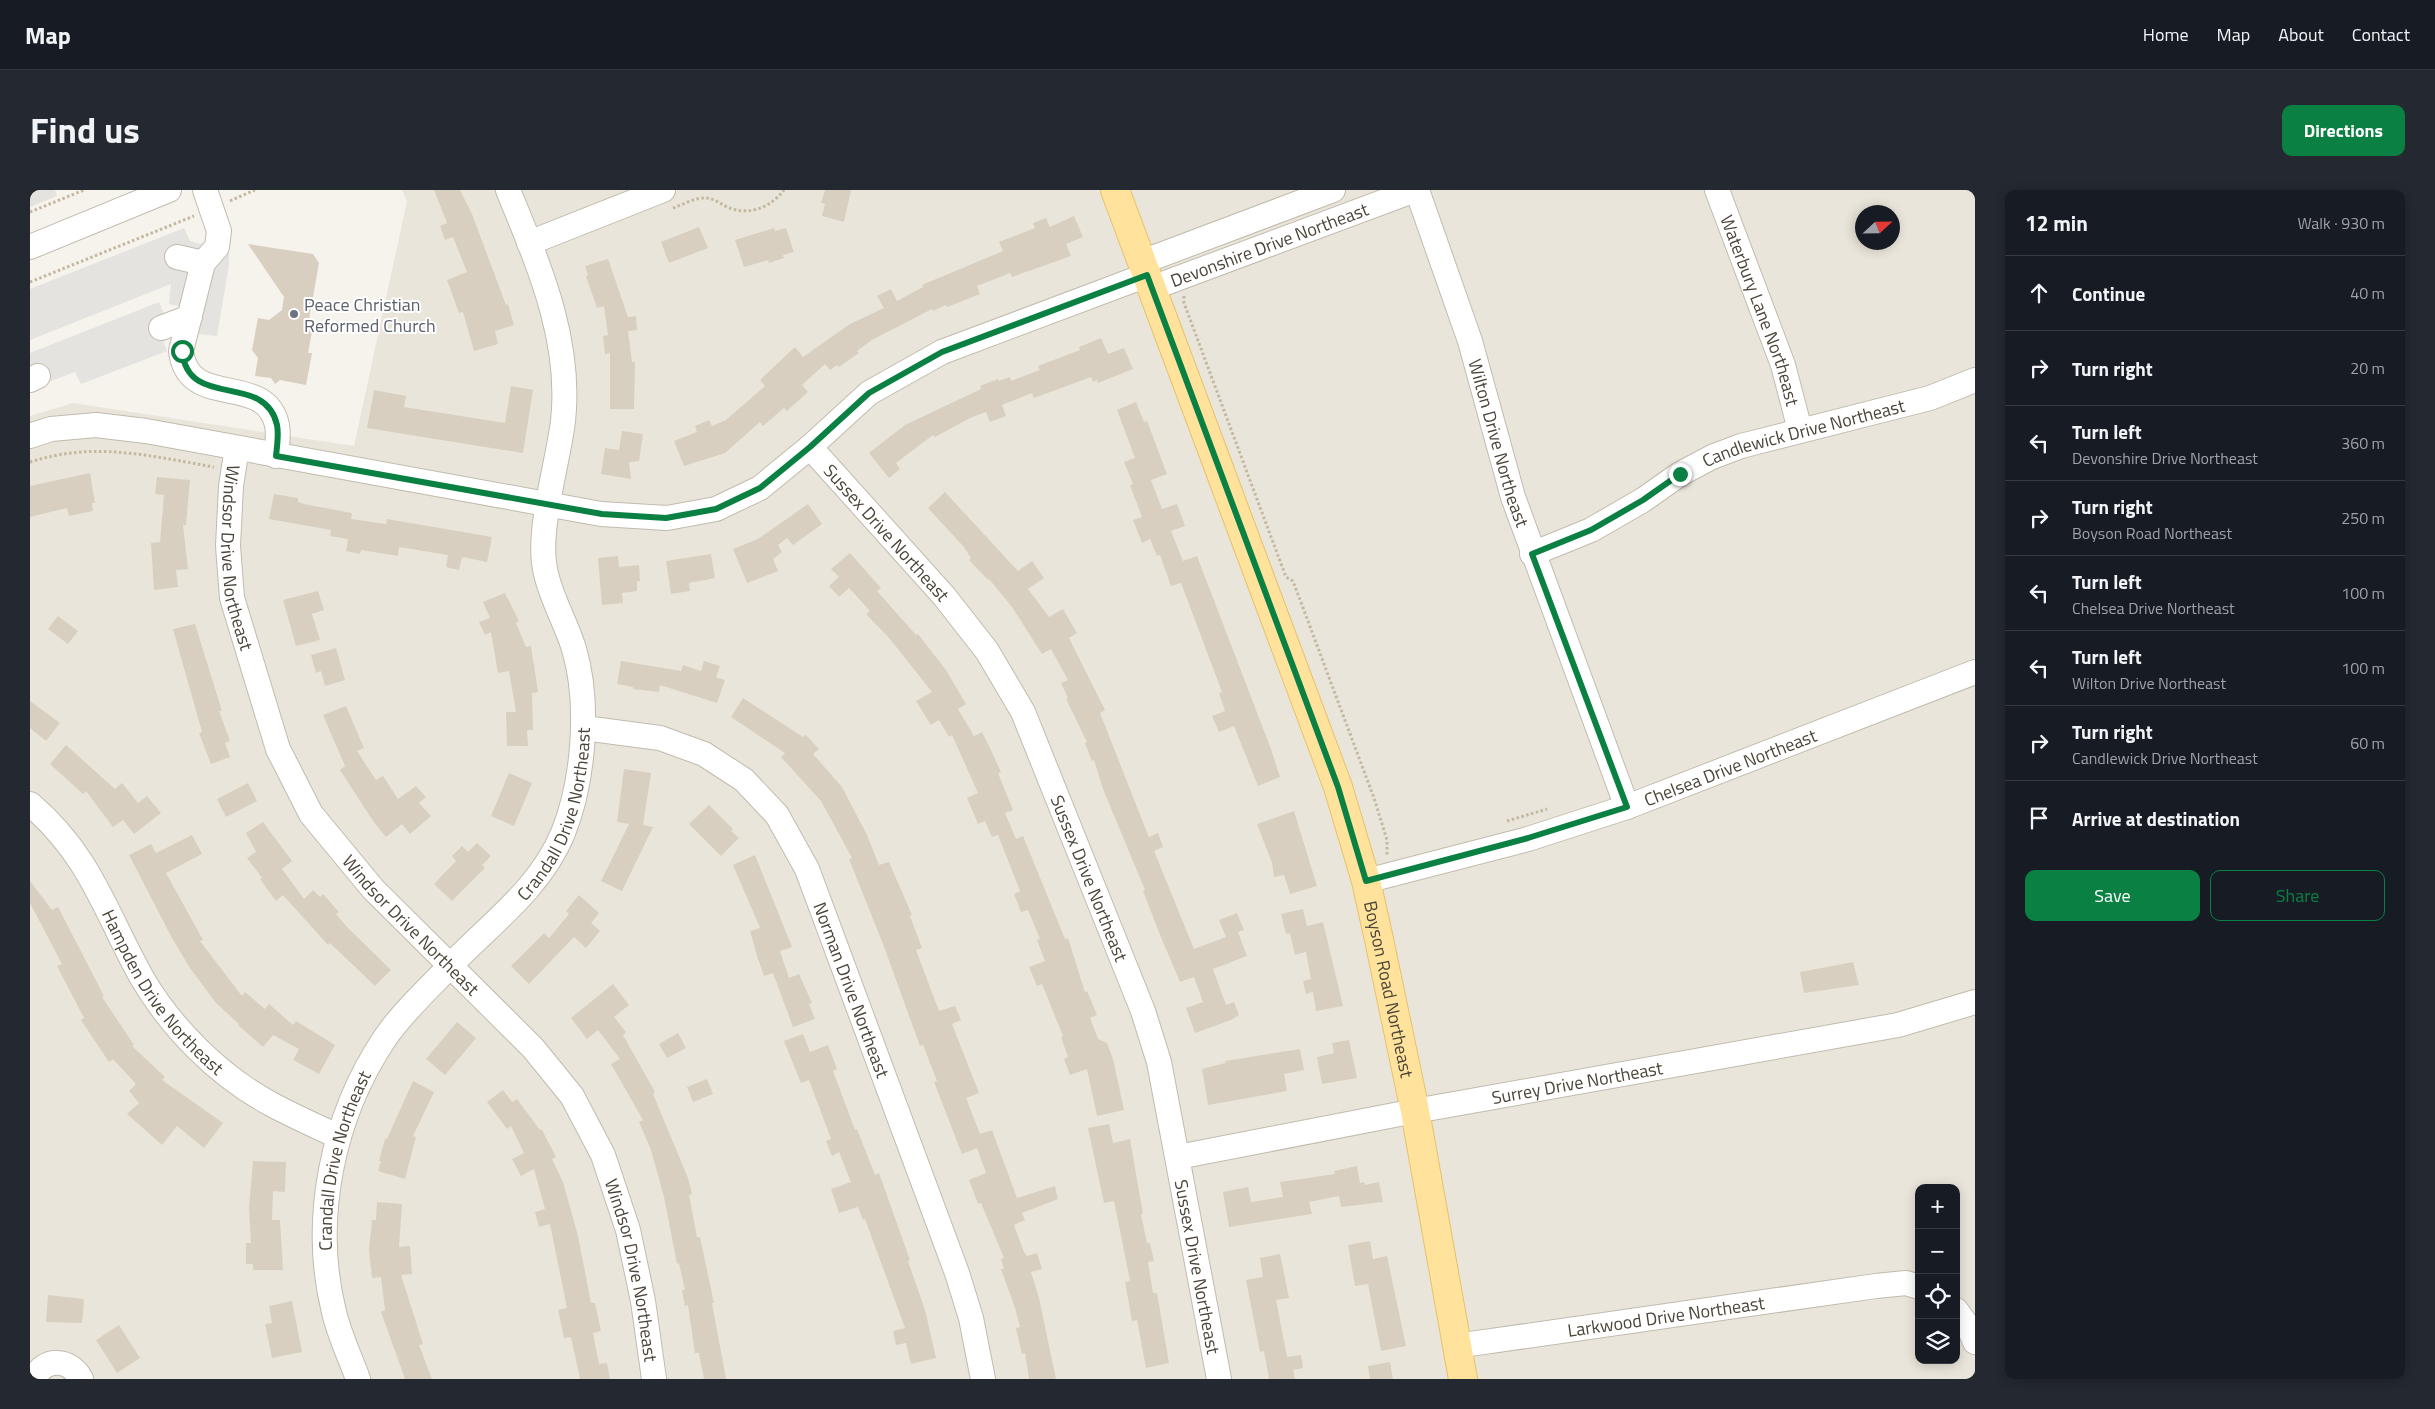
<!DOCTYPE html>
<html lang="en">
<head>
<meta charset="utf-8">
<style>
	:root { --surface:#171b24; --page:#242831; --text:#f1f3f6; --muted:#9ea1a6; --line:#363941; --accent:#0b8043 }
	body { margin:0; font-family:"Titillium Web",sans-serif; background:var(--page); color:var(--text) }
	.controls { position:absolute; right:15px; bottom:15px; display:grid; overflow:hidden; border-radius:10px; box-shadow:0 2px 12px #0003 }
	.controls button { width:45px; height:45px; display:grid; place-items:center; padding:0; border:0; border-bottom:1px solid var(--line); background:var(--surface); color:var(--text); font:25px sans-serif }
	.compass { position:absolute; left:1825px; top:15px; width:45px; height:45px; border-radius:50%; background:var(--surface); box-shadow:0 2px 12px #0003; rotate:68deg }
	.stop { position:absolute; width:15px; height:15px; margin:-11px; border:4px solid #0b8043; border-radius:50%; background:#fff }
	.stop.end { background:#0b8043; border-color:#fff; box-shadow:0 1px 5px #0008 }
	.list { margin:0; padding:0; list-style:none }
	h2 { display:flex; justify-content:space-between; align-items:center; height:65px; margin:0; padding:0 20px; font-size:21px }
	h2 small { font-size:16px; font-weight:400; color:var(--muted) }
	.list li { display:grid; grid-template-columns:32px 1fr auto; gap:15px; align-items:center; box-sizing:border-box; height:75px; padding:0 20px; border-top:1px solid var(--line) }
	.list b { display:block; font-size:19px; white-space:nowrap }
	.list p { margin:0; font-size:16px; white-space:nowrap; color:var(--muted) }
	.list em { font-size:16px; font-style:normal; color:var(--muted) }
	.actions { display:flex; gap:10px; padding:15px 20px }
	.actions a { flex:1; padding:11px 0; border:1px solid var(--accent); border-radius:10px; text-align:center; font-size:18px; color:var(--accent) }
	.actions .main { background:var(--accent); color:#fff }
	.icon { flex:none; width:28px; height:28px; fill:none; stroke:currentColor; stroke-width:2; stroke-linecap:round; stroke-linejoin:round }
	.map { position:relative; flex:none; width:1945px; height:1189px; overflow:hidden; border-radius:10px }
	header { display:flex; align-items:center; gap:30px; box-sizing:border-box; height:70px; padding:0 25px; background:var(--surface); border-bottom:1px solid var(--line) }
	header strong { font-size:24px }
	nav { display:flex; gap:28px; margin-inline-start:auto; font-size:18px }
	.intro { display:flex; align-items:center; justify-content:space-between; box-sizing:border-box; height:120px; padding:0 30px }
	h1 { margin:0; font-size:35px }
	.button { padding:12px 22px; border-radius:10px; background:var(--accent); color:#fff; font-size:18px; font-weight:700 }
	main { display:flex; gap:30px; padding:0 30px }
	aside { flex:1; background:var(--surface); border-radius:10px; box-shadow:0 2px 12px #0003 }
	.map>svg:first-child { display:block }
	.residential { fill:#eae5da; fill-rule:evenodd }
	.parking { fill:#e5e3e0 }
	.building { fill:#d8cfc1 }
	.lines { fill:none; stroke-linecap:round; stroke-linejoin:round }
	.minor-casing { stroke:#c2bbae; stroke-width:26 }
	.major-casing { stroke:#e6c16a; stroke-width:30 }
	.path { stroke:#c4b79f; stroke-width:3; stroke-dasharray:2.5 2.5; stroke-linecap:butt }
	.minor { stroke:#fff; stroke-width:24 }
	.major { stroke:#ffe39c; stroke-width:28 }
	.route { stroke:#0b8043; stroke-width:6 }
	.worship-dot { fill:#6b7280; stroke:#fff; stroke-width:2 }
	.labels { text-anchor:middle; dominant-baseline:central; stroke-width:4; stroke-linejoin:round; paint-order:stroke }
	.street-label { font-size:18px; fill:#4b4439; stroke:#fff }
	.worship-label { font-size:18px; fill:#5b616d; stroke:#fff; text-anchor:start }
</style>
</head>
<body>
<header>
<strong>Map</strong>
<nav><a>Home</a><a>Map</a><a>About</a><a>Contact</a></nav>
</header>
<div class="intro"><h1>Find us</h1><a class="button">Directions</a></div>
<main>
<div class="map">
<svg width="1945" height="1189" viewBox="0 0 1945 1189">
	<rect width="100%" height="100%" fill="#f6f3ec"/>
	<path class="residential" d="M372,0h1573v1189h-1945v-963l43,-13 281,43 53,-245zM1832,22h30v30h-30zM1889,998h37v172h-37z"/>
	<path class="parking" d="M0,0h25l2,6 -27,11z
		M154,38l6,13 10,3 29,-12v33l-12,71 -40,-4 -15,6 5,13 -86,33 -6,-12 -40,15 -5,-13v-21l129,-51 6,14 16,-7 1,-2 -13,-3 2,-20 -141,56v-51z"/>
	<path class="building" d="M404,0h26l12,24 34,91 2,-1 6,21 -19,6 3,13 -24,7 -11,-39 -4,1 -12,-33 20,-8 -14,-35 -8,3 -5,-14 7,-3z
		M795,0h26l-7,32 -22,-6 3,-12 -4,-1z
		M1044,26l9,21 -17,7 5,12 -59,21 -2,-4 -33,13 3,8 -33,13 -1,-2 -13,6 -1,-2 -60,31 -15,11 2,2 -20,14 -2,-2 -7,5 -5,-6 -23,21 6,7 -21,19 -3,-3 -21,18 -3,-4 -35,31 -41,13 -10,-25 23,-9 -2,-6 14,-6 3,6 14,-6 39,-34 -5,-6 35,-33 8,10 47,-33 34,-16 -7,-12 14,-7 6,12 26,-14 -1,-2 81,-34 -4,-9 36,-14 -2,-5 13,-5 4,9z
		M669,37l9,21 -39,15 -8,-21z
		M744,38l1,3 11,-3 8,24 -11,3 1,3 -15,5 -1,-3 -24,7 -9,-27z
		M218,54l65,10 6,9 -11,62 5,1 -5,27h4l-6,32 -26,-5 -5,4 -4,-6 -16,-2 3,-18 -6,-8 6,-32 11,2 13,-10 2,-13z
		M578,69l20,58 8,-1 1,14 -9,1 4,31h3l-1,47h-24v-56l-5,1 -2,-18 5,-1 -4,-29 -7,2 -11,-32 2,-1 -3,-9z
		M1071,148l7,16 16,-6 9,21 -35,14 -1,-3 -4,2 -2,-5 -57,21 -2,-5 -30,12 4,11 -16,6 -4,-10 -16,6 -35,19 -2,-2 -37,28 4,6 -11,9 -20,-25 36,-28 76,-36 -1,-3 18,-7 1,2 11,-4 1,4 29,-11 -2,-4 42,-16 -1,-3z
		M481,196l22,4 -10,63 -156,-25 7,-38 32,6 -2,11 101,16z
		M1106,212l8,20 3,-1 20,53 -16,6 11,29 15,-5 8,22 -14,5 12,30 14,-5 74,193 9,28 -22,9 -24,-60 -15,6 -7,-16 13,-5 -6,-18 3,-1 -41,-109 -10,3 -11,-31 -3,1 -7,-17 -8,4 -9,-23 9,-3 -12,-32 3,-1 -9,-22 11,-4 -18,-48z
		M592,241l21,3 -4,27 -10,1 2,17 -30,-5 4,-26 14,2z
		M60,283l5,30h-3l1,8 -24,5 -2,-8 -37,9v-31z
		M127,287l33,3 -4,45h-3l5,44 -12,1 2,17 -24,3 -3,-47 9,-1 4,-47 -9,-1z
		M915,302l73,79 14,-10 12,17 -16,11 21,28 14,-8 14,24 -8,5 36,72 -5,3 48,122 1,2 9,-4 5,14 -9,4 40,98 32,-12 -7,-17 18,-7 7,17 -6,2 9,24 -34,13 13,36 8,-3 5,13 -8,5 -36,13 -9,-25 17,-6 -9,-25 -14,5 -20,-47 -17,-44 2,-1 -42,-101 -9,-29 -2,1 -7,-18 2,-1 -21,-43 2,-1 -7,-15 7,-3 -17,-31 -9,5 -30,-47 -23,-28 -1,1 -19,-20 2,-2 -8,-12 -35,-38z
		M244,304l24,4v4l6,2 48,9 -1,6 35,5 1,-5 105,18 -5,25 -25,-5 -3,13 -13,-3 2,-12 -49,-8 -1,9 -37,-6 -1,4 -14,-3 2,-12 -18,-3 1,-6 -62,-11z
		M778,314l14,20 -29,21 -6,-7 -9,7 4,7 -9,7 5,12 -31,12 -14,-34 25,-10z
		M820,363l31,35 -4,3 39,44 2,-1 28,36 20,34 -8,5 16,27 8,-4 7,14 12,26 -3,1 15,37 -8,3 11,26 7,-3 42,103 3,-1 17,54 2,-1 10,24 -7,3 8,21 9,4 6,16 11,51 -27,6 -10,-47 -17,6 -6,-16 4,-2 -7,-20 2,-1 -21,-52 -5,2 -8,-19 16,-6 -8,-21 3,-1 -12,-29 -7,2 -7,-18 6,-3 -22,-56 -6,2 -7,-16 -7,3 -11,-26 11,-5 -26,-58 -3,2 -10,-17 -8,5 -15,-24 16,-9 -42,-53 -24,-25 4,-3 -21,-23 -10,9 -10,-11 10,-9 -8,-8z
		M681,364l4,24 -26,5 1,8 -19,3 -5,-33z
		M588,366l1,11 20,-2 1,16h-3v10l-15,2 1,10 -21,2 -4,-47z
		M288,401l6,19 -12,4 8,26 -24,6 -13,-46z
		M475,403l14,28 -3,2 10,24 5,-1 7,46 -6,1 1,37h-6l1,16h-21l-1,-34h10l-7,-41 -11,2 -7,-41 -6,3 -6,-13 11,-4 -7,-16z
		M28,426l20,15 -10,13 -20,-15z
		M165,434l27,87h-3l11,30 -5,2 5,14 -19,7 -12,-31 3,-1 -29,-103z
		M306,458l9,32 -20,6 -4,-15 -5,2 -5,-18z
		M591,471l60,10 2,-6 18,6 3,-10 16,5 -4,11 9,3 -8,23 -57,-18 -1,7 -26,-3v-2l-16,-3z
		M713,508l60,39 3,-2 13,14 -6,5 29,33 25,48 12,30 10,-3 23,53 -2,1 12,32 -6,2 23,61 16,-5 6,14 -9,4 27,69 -13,5 14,36 12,-4 25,68 38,-12 3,13 -36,14 3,7 -11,5 10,27 3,4 10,-3 5,16 -11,3 8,26 17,81h-27l-4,-26 -3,1 -6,-26 4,-1 -5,-19 -14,-39h3l-3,-10 3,-1 -23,-55 -3,1 -9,-24 17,-7 -9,-25 -15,6 -28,-72 3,-1 -14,-36 -3,1 -37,-102 -34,-85 3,-1 -31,-57 -40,-44 4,-4 -54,-36z
		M0,511l30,22 -14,18 -16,-13z
		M316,516l18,42 -7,3 19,29 7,-4 15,23 18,-13 10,11 -7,6 12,13 -21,18 -8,-10 -16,13 -13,-16 -33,-51 5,-4 -22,-51z
		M36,555l49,44 7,-6 16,20 9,-7 14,17 -27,21 -11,-14 -10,7 -27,-36 -3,3 -33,-30z
		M594,579l27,4 -8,52 10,2 -31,64 -21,-10 28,-57 -12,-2z
		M479,583l23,10 -18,43 -23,-10z
		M218,593l9,18 -31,16 -9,-18z
		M679,615l24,24 -2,2 8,7 -18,18 -32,-32z
		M1264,621l23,75 -27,8 -6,-19 -10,2 -2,-14 -15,-39z
		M233,632l29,39 -10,8 22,30 9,-9 7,7 3,-3 16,18 -3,2 11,13 44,43 -16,16 -45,-43 -2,2 -45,-50 -7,6 -16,-22 2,-1 -15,-20 9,-6 -10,-19z
		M162,645l10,19 -36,19 37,67 -3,1 42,55 3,-4 20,17 4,-5 24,21 3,-4 39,24 -16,29 -26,-14 6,-11 -26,-14 -10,12 -25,-22 1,-1 -23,-21 -26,-35 -18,-30 -43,-83 22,-11 5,9z
		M447,653l14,13 -9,9 3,3 -33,33 -18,-17 22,-23 -4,-5 10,-10 6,6z
		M725,665l37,92 -12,4 9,27 10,-4 13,29 -3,1 6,15 -22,8 -20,-54 -9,3 -7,-20 -7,-25 10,-3 -27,-63z
		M0,691l22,29 6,-3 46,89 -2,1 32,48 -2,1 33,31 -3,3 61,43 -19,25 -27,-22 -15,19 -35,-31 12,-11 -10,-12 7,-7 -23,-25 -4,3 -28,-42 3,-2 -27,-52 5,-2 -32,-61z
		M549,705l20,18 -8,10 9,8 -14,17 -12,-11 -45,47 -18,-18 33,-33 5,5 20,-24 -3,-3z
		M1273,719l4,17 16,-4 20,84 -27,5 -3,-19 -7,2 -3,-13 8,-2 -5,-27 -11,3 -5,-22 -4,1 -5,-20z
		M1823,772l6,23 -55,8 -4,-21z
		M583,794l16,21 -15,12 12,15 -3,3 32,57 -2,2 35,84 4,16 -3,1 8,42h3l14,66h-2l14,76h-22l-5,-26h-4l-7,-48 -3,1 -3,-16h3l-6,-27 -2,1 -13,-67 -13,-47 -12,-28 4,-2 -32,-56 9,-5 -22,-29 -11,9 -16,-21z
		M427,832l19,16 -31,37 -19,-16z
		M648,843l8,15 -19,10 -8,-14z
		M773,844l7,18 18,-7 9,24 -4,2 22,59 2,-1 18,46 4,-2 31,87 -2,1 17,49 11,48 -25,6 -5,-21 -10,2 -3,-14 12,-3 -40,-109 -2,1 -5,-13 -19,6 -8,-24 20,-7 -12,-30 -7,4 -6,-15 5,-2 -22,-59 -8,3 -17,-42z
		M1319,850l8,38 -35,6 -5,-27 17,-4 -2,-10z
		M1270,859l4,21 -20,4 3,17 -79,14 -6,-36 23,-6v-2z
		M677,889l6,15 -20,8 -6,-15z
		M383,891l21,11 -21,44 3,1 -11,42 -27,-8 3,-10h-2l6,-22h2z
		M473,900l9,12 5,-3 23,31h2l14,27 -4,2 11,23 15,54 13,67h4l6,28 -8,2 6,31 8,-1 3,16h-30l-9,-42 -7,1 -6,-28 9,-2 -17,-84 -11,3 -4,-15 10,-3 -11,-40 -13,7 -9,-17 12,-6 -13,-27 -4,3 -20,-27z
		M1079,934l4,19 17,-4 13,75h-2l6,29h3l4,18 -6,1 5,31h4l12,70 -23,5 -9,-48 -5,1 -7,-39 5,-1 -16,-80 -10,2 -16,-75z
		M223,971l33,1 -1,30 -12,-1 -1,29h8l3,50h-30v-6h-7v-21h5l-2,-35z
		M1327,976l3,17 4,-1 1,3 14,-3 4,20 -42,5 -2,-11 -30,6 3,12 -83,13 -6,-35 25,-5 3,15 32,-5 -3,-15 55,-8 -1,-3z
		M347,1012l25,2 -3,43 11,-1 2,28 -11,1 22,69 -4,1 13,34h-27l-24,-67 4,-2 -4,-33 -9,1 -3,-28 3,-30h4z
		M1340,1051l3,18 14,-3 19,90 -25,5 -13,-67 -13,2 -7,-41z
		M1250,1064l9,44 -13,2 11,57 14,-2 2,13 -10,2 2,9h-26l-5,-28 -4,1 -14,-72 17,-3 -3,-19z
		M18,1105l36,4 -2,24 -36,-1z
		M262,1111l10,51 -30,6 -7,-34 7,-1 -3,-17z
		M89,1135l21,33 -23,15 -21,-33z
		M1360,1172l3,17h-23l-2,-13z"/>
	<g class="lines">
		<defs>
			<g id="minor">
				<path d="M175,0l14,41 -2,16 -14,16 -22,88c7,60 84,20 96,74 2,9 0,21 -1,31"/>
				<path id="s1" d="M1387,0l53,151 43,156 114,310"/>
				<path id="s2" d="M1687,0l66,175 17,65"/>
				<path d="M499,53l134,-53"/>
				<path d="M0,57l139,-57"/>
				<path d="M147,67l26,6"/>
				<path d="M1112,72l191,-72"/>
				<path id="s3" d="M1122,98l263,-98"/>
				<path d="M131,138l29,-11"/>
				<path d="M0,190l8,-4"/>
				<path d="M0,246l21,-7 45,-4 50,6 455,83 66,4 49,-9 44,-21 50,-41 59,-54 73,-41 205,-77"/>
				<path id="s4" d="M780,257l134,149 43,55 36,61 120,299 16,51 60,317"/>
				<path id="s5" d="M207,258l-6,38 -3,60 4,52 46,151 33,65 62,75 160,159 39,48 31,59 25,75 15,71 11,78"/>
				<path id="s6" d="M1502,364l59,-24 52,-30 37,-26 32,-17 29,-11 189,-48 45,-18"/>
				<path id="s7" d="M554,538l76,10 44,16 40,26 33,35 30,54 150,404 14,45 12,61"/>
				<path id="s8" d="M0,614c61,52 75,108 112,174 30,51 77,98 129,126 22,12 45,22 68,33"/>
				<path id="s9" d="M1336,691l162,-42 99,-32 348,-135"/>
				<path id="s10" d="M1148,967l237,-46 483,-86 77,-23"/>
				<path d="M1926,1120l13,18 6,14"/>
				<path id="s11" d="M1426,1156l420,-60 30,-3 13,4"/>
				<path d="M4,1189c10,-22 36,-21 47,0"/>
				<path id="s12" d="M328,1189c-8,-22 -19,-45 -24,-67 -23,-92 -2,-195 51,-274 16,-24 44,-50 65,-72 40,-42 90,-77 113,-133 21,-52 27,-130 11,-184 -8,-27 -24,-52 -29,-80 -8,-39 13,-106 18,-148 9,-82 -25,-157 -55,-231"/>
			</g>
			<g id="major">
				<path id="s13" d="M1085,0l223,597 28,94 12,54 37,176 48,268"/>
			</g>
		</defs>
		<use href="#minor" class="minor-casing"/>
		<use href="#major" class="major-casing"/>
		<path class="path" d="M200,11l25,-11
			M643,18c11,-4 23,-11 34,-10 9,1 16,8 25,11 20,6 40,-3 52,-19
			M0,22l54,-22
			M0,92l164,-66
			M1154,106v7l102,274 7,4 81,217 13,42v16
			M0,272c65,-21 119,-6 184,5
			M1477,631l40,-12"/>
		<use href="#minor" class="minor"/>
		<use href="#major" class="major"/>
	</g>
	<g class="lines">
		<path class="route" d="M152,161c6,60 83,20 95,74 2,9 0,21 -1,31l326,58 64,4 50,-9 44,-21 50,-41 59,-54 73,-41 205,-77 191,512 28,94 162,-43 99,-31 -95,-253 59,-24 52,-30 37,-26"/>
	</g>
	<circle class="worship-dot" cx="264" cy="124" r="5"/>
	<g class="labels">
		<g class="street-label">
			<text stroke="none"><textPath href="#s3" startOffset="125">Devonshire Drive Northeast</textPath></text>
			<text stroke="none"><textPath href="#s2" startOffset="128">Waterbury Lane Northeast</textPath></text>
			<text stroke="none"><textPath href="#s6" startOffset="300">Candlewick Drive Northeast</textPath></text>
			<text stroke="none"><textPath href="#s1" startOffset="266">Wilton Drive Northeast</textPath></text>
			<text stroke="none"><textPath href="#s4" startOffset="115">Sussex Drive Northeast</textPath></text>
			<text stroke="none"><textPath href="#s5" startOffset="111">Windsor Drive Northeast</textPath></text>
			<text stroke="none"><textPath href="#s9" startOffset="382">Chelsea Drive Northeast</textPath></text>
			<text stroke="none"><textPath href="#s12" startOffset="646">Crandall Drive Northeast</textPath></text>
			<text stroke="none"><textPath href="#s4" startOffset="520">Sussex Drive Northeast</textPath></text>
			<text stroke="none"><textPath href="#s5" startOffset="531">Windsor Drive Northeast</textPath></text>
			<text stroke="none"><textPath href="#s13" startOffset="846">Boyson Road Northeast</textPath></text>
			<text stroke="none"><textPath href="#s8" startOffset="232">Hampden Drive Northeast</textPath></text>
			<text stroke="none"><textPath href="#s7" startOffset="410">Norman Drive Northeast</textPath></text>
			<text stroke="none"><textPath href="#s10" startOffset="406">Surrey Drive Northeast</textPath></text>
			<text stroke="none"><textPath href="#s12" startOffset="226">Crandall Drive Northeast</textPath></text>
			<text stroke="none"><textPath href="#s4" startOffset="925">Sussex Drive Northeast</textPath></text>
			<text stroke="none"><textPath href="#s5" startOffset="952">Windsor Drive Northeast</textPath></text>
			<text stroke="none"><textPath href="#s11" startOffset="212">Larkwood Drive Northeast</textPath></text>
		</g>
		<g class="worship-label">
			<text x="274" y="114">Peace Christian<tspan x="274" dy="21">Reformed Church</tspan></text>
		</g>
	</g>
</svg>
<div class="controls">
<button>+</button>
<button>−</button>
<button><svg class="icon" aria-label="locate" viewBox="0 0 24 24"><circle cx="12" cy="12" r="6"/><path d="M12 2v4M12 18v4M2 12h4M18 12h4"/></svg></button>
<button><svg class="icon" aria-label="layers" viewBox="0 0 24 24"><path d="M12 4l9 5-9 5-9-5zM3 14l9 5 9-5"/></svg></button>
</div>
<svg class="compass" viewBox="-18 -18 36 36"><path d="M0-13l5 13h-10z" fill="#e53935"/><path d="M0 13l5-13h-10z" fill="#9ea1a6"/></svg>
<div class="stop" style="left:152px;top:161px"></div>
<div class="stop end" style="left:1650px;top:284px"></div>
</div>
<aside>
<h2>12 min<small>Walk · 930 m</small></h2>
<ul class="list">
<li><svg class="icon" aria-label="ahead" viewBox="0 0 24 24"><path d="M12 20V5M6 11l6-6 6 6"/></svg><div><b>Continue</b></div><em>40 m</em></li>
<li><svg class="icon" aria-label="right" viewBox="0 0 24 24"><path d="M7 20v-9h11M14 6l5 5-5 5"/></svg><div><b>Turn right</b></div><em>20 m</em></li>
<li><svg class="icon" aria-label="left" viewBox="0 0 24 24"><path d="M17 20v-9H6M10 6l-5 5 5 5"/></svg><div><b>Turn left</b><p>Devonshire Drive Northeast</p></div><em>360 m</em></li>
<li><svg class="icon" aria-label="right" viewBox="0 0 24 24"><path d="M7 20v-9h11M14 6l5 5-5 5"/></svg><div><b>Turn right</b><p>Boyson Road Northeast</p></div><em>250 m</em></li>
<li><svg class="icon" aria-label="left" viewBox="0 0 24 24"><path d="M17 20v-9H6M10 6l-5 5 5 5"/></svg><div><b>Turn left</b><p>Chelsea Drive Northeast</p></div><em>100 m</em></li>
<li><svg class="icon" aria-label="left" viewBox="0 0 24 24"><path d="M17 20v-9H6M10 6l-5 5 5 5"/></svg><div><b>Turn left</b><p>Wilton Drive Northeast</p></div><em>100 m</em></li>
<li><svg class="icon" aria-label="right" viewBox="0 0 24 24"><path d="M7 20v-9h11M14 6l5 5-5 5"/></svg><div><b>Turn right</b><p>Candlewick Drive Northeast</p></div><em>60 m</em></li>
<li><svg class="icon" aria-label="arrive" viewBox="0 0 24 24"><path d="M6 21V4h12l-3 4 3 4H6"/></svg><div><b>Arrive at destination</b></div></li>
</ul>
<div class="actions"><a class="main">Save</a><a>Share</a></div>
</aside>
</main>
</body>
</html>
